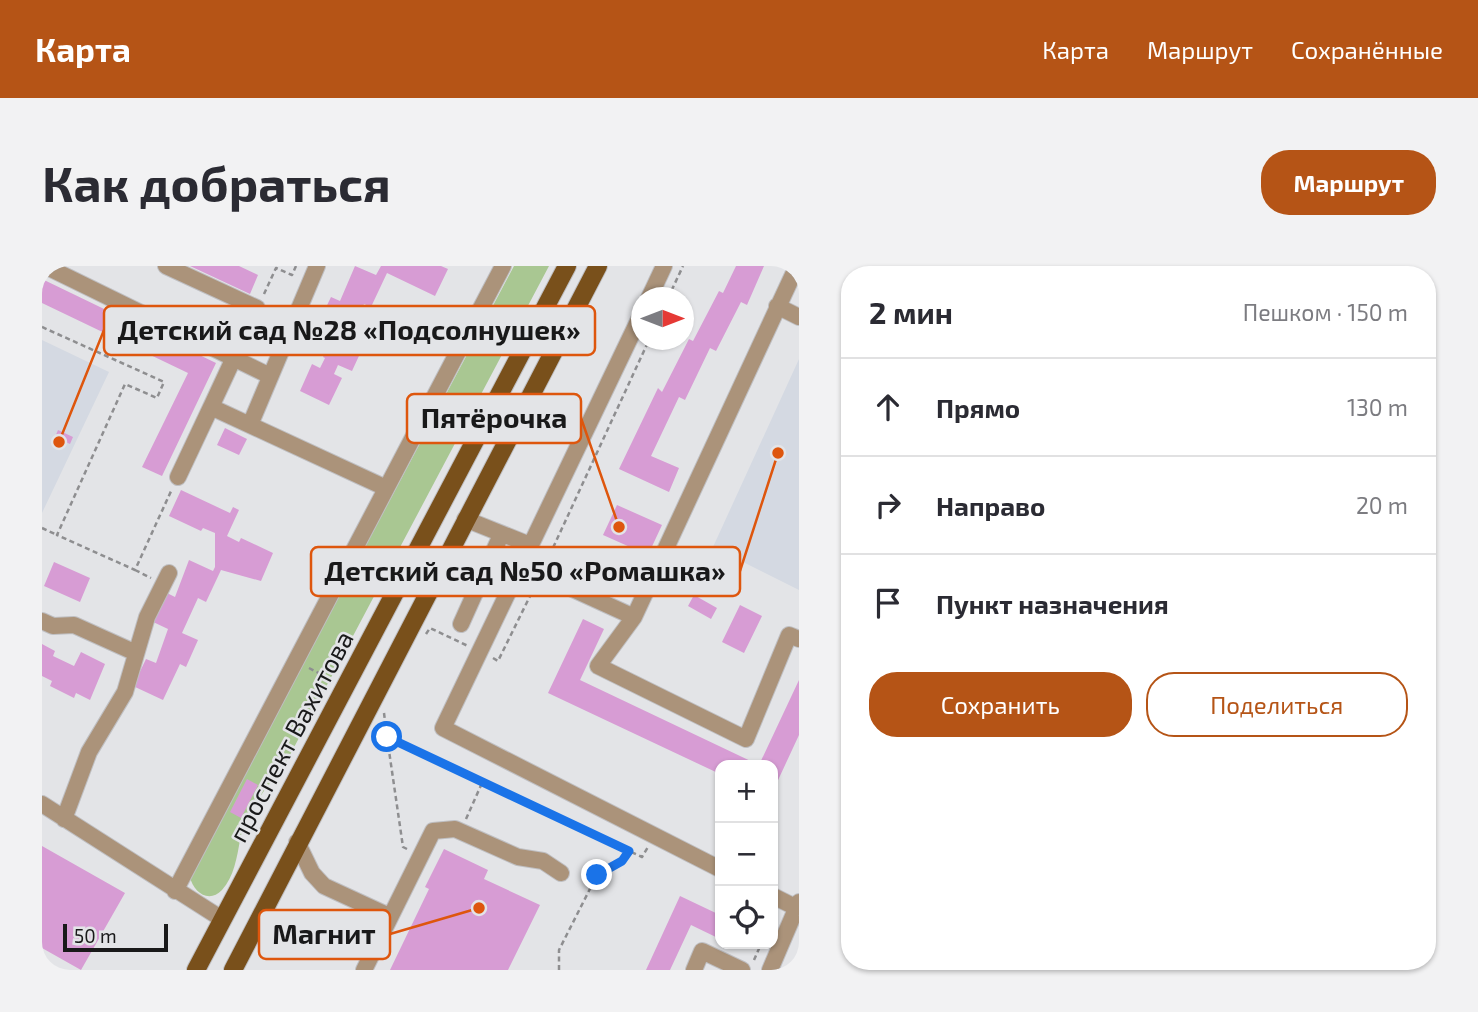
<!DOCTYPE html>
<html lang="ru">
<head>
<meta charset="utf-8">
<style>
	:root { --surface:#fff; --page:#f2f2f3; --text:#2b2b33; --muted:#7c7c81; --line:#e1e1e2; --accent:#b55416 }
	body { margin:0; font-family:"Exo 2",sans-serif; background:var(--page); color:var(--text) }
	.controls { position:absolute; right:21px; bottom:21px; display:grid; overflow:hidden; border-radius:14px; box-shadow:0 2px 5px #0004 }
	.controls button { width:63px; height:63px; display:grid; place-items:center; padding:0; border:0; border-bottom:2px solid var(--line); background:var(--surface); color:var(--text); font:35px sans-serif }
	.compass { position:absolute; left:589px; top:21px; width:63px; height:63px; border-radius:50%; background:var(--surface); box-shadow:0 2px 5px #0004; rotate:90deg }
	.scale { position:absolute; left:21px; bottom:18px; width:105px; box-sizing:border-box; padding-left:7px; border:4px solid #19191a; border-top:0; font-size:19px; line-height:24px; white-space:nowrap; color:#19191a; -webkit-text-stroke:5px #e3e4e7; paint-order:stroke }
	.stop { position:absolute; width:21px; height:21px; margin:-16px; border:5px solid #1a73e8; border-radius:50%; background:#fff }
	.stop.end { background:#1a73e8; border-color:#fff; box-shadow:0 2px 7px #0008 }
	.list { margin:0; padding:0; list-style:none }
	h2 { display:flex; justify-content:space-between; align-items:center; height:91px; margin:0; padding:0 28px; font-size:30px }
	h2 small { font-size:23px; font-weight:400; color:var(--muted) }
	.list li { display:grid; grid-template-columns:46px 1fr auto; gap:21px; align-items:center; box-sizing:border-box; height:98px; padding:0 28px; border-top:2px solid var(--line) }
	.list b { display:block; font-size:26px; white-space:nowrap }
	.list em { font-size:23px; font-style:normal; color:var(--muted) }
	.actions { display:flex; gap:14px; padding:21px 28px }
	.actions a { flex:1; padding:16px 0; border:2px solid var(--accent); border-radius:28px; text-align:center; font-size:24px; color:var(--accent) }
	.actions .main { background:var(--accent); color:#fff }
	.icon { flex:none; width:38px; height:38px; fill:none; stroke:currentColor; stroke-width:2; stroke-linecap:round; stroke-linejoin:round }
	.map { position:relative; flex:none; width:757px; height:704px; overflow:hidden; border-radius:28px }
	header { display:flex; align-items:center; gap:42px; box-sizing:border-box; height:98px; padding:0 35px; background:var(--accent); color:#fff }
	header strong { font-size:33px }
	nav { display:flex; gap:38px; margin-inline-start:auto; font-size:24px }
	.intro { display:flex; align-items:center; justify-content:space-between; box-sizing:border-box; height:168px; padding:0 42px }
	h1 { margin:0; font-size:49px }
	.button { padding:18px 32px; border-radius:28px; background:var(--accent); color:#fff; font-size:24px; font-weight:700 }
	main { display:flex; gap:42px; padding:0 42px }
	aside { flex:1; background:var(--surface); border-radius:28px; box-shadow:0 2px 5px #0004 }
	.map>svg:first-child { display:block }
	.built { fill:#d4d9e2 }
	.green { fill:#a9c792 }
	.building { fill:#d79cd4 }
	.lines { fill:none; stroke-linecap:round; stroke-linejoin:round }
	.minor-casing { stroke:#bfbfc2; stroke-width:18 }
	.major-casing { stroke:#bfbfc2; stroke-width:20 }
	.path { stroke:#8e8e90; stroke-width:2.5; stroke-dasharray:5 3.5; stroke-linecap:butt }
	.minor { stroke:#ab937a; stroke-width:16 }
	.major { stroke:#79501b; stroke-width:18 }
	.route { stroke:#1a73e8; stroke-width:9 }
	.labels { text-anchor:middle; dominant-baseline:central; stroke-width:5; stroke-linejoin:round; paint-order:stroke }
	.street-label { font-size:26px; fill:#19191a; stroke:#e3e4e7 }
	.leader { fill:none; stroke:#de560d; stroke-width:2.5 }
	.callout-dot { fill:#de560d; stroke:#e3e4e7; stroke-width:2.5 }
	.callout { fill:#e3e4e7; stroke:#de560d; stroke-width:2.5 }
	.callout-label { font-size:28px; text-anchor:middle; font-weight:bold; fill:#19191a }
</style>
</head>
<body>
<header>
<strong>Карта</strong>
<nav><a>Карта</a><a>Маршрут</a><a>Сохранённые</a></nav>
</header>
<div class="intro"><h1>Как добраться</h1><a class="button">Маршрут</a></div>
<main>
<div class="map">
<svg width="757" height="704" viewBox="0 0 757 704">
	<rect width="100%" height="100%" fill="#e3e4e7"/>
	<path class="built" d="M0,74l67,32 -67,141z
		M757,93v231l-86,-43z"/>
	<path class="green" d="M472,0h35l-267,504c-17,17 -37,45 -42,70 -3,17 -6,37 -18,50 -13,14 -29,2 -32,-13z"/>
	<path class="building" d="M148,0h49l19,9 -8,19z
		M313,0l21,9 5,-9h60l7,3 -13,27 -48,-23 -16,34 -7,-3 -16,34 16,7 -12,26 -14,-6 -4,9 8,4 -13,27 -29,-14 12,-27 8,4 5,-10 -2,-1 12,-25 -17,-8 13,-27 9,4z
		M694,0h28l-17,39 -6,-3 -25,49 -6,-3 -25,52 -6,-3 -28,59 28,12 -10,24 -50,-23 39,-81 4,4 27,-53 4,2 26,-50 4,2z
		M0,13l174,84 -54,113 -20,-9 46,-94 -146,-70z
		M183,162l22,11 -8,16 -22,-10z
		M16,164l15,7 -3,7 -15,-7z
		M139,224l49,23 3,-6 6,3 -12,26 12,6 2,-4 32,15 -12,28 -40,-11 -15,32 -8,-4 -16,35 16,7 -12,27 -6,-3 -17,36 -30,-14 13,-27 10,4 12,-34 -17,-8 14,-29 10,5 14,-37 24,11 2,-4v-34l-12,-5 -2,3 -32,-15z
		M575,239l45,20 -14,30 -45,-20z
		M12,296l36,16 -10,24 -36,-16z
		M652,329l23,13 -6,11 -23,-13z
		M698,339l22,11 -18,37 -22,-11z
		M541,353l21,10 -24,51 179,85 40,-85v55l-26,56v-26h-53v9l-172,-81z
		M0,378l13,7 -2,5 21,10 7,-14 24,12 -15,36 -14,-7 -2,5 -24,-12 2,-5 -10,-5z
		M205,513l11,6 -17,33 -11,-6z
		M0,580l83,47 -44,77 -39,-22z
		M402,583l44,21 -4,9 56,26 -32,65h-118l39,-81 -4,-2z
		M638,630l40,19v24l-29,-14 -21,45h-24z"/>
	<g class="lines">
		<defs>
			<path id="minor" d="M3,0l225,110
				M124,0l91,42 -46,99 175,81
				M755,0l-163,351 -36,49 148,73 43,-104 10,4
				M607,32l15,-32
				M735,40l22,11
				M600,47l-199,415 277,141
				M208,159l67,-159
				M136,211l33,-70
				M423,253l65,26
				M478,299l114,52
				M533,323l13,-24 60,24
				M0,355l11,5 21,-1 62,28
				M419,358l40,-89
				M0,538l180,115
				M22,553l25,-67 36,-60 22,-75 22,-44
				M255,576l15,31 12,13 65,30
				M133,625l328,-625
				M731,630l24,12
				M322,704l69,-139 22,-2 63,28 25,4 18,12
				M652,704l8,-19 40,19
				M728,704l29,-68"/>
			<path id="major" d="M154,704l371,-704
				M191,704l365,-704"/>
		</defs>
		<use href="#minor" class="minor-casing"/>
		<use href="#major" class="major-casing"/>
		<path class="path" d="M222,28l12,-26 16,7 4,-9
			M626,32l15,-32
			M0,61l122,55 -7,16 -32,-14 -68,151 78,35 37,-81
			M0,262l15,7
			M504,297l103,-223
			M93,304l16,8
			M384,368l4,-6 38,18
			M451,392l5,3 36,-73
			M267,402l21,11
			M342,447l3,24
			M424,553l16,-36 160,74 6,-10
			M365,583l-4,-2 -16,-110 95,46
			M712,694l7,-16
			M517,704v-20l38,-75 25,-14 8,-10"/>
		<use href="#minor" class="minor"/>
		<use href="#major" class="major"/>
	</g>
	<g class="lines">
		<path class="route" d="M345,471l242,114 -7,10 -25,14"/>
	</g>
	<g class="labels">
		<g class="street-label">
			<text transform="translate(248 470) rotate(-62)">проспект Вахитова</text>
		</g>
	</g>
	<path class="leader" d="M17 176L62 64M577 261L539 152M736 187L698 305M437 642L348 668"/>
	<g class="callout-dot">
		<circle cx="17" cy="176" r="7"/>
		<circle cx="577" cy="261" r="7"/>
		<circle cx="736" cy="187" r="7"/>
		<circle cx="437" cy="642" r="7"/>
	</g>
	<g class="callout">
		<rect x="62" y="40" width="491" height="49" rx="7"/>
		<rect x="365" y="128" width="174" height="49" rx="7"/>
		<rect x="269" y="281" width="429" height="49" rx="7"/>
		<rect x="217" y="644" width="131" height="49" rx="7"/>
	</g>
	<g class="callout-label">
		<text x="307" y="74">Детский сад №28 «Подсолнушек»</text>
		<text x="452" y="162">Пятёрочка</text>
		<text x="483" y="315">Детский сад №50 «Ромашка»</text>
		<text x="282" y="678">Магнит</text>
	</g>
</svg>
<div class="controls">
<button>+</button>
<button>−</button>
<button><svg class="icon" aria-label="locate" viewBox="0 0 24 24"><circle cx="12" cy="12" r="6"/><path d="M12 2v4M12 18v4M2 12h4M18 12h4"/></svg></button>
</div>
<svg class="compass" viewBox="-18 -18 36 36"><path d="M0-13l5 13h-10z" fill="#e53935"/><path d="M0 13l5-13h-10z" fill="#7c7c81"/></svg>
<div class="scale">50 m</div>
<div class="stop" style="left:345px;top:471px"></div>
<div class="stop end" style="left:555px;top:609px"></div>
</div>
<aside>
<h2>2 мин<small>Пешком · 150 m</small></h2>
<ul class="list">
<li><svg class="icon" aria-label="ahead" viewBox="0 0 24 24"><path d="M12 20V5M6 11l6-6 6 6"/></svg><div><b>Прямо</b></div><em>130 m</em></li>
<li><svg class="icon" aria-label="right" viewBox="0 0 24 24"><path d="M7 20v-9h11M14 6l5 5-5 5"/></svg><div><b>Направо</b></div><em>20 m</em></li>
<li><svg class="icon" aria-label="arrive" viewBox="0 0 24 24"><path d="M6 21V4h12l-3 4 3 4H6"/></svg><div><b>Пункт назначения</b></div></li>
</ul>
<div class="actions"><a class="main">Сохранить</a><a>Поделиться</a></div>
</aside>
</main>
</body>
</html>
